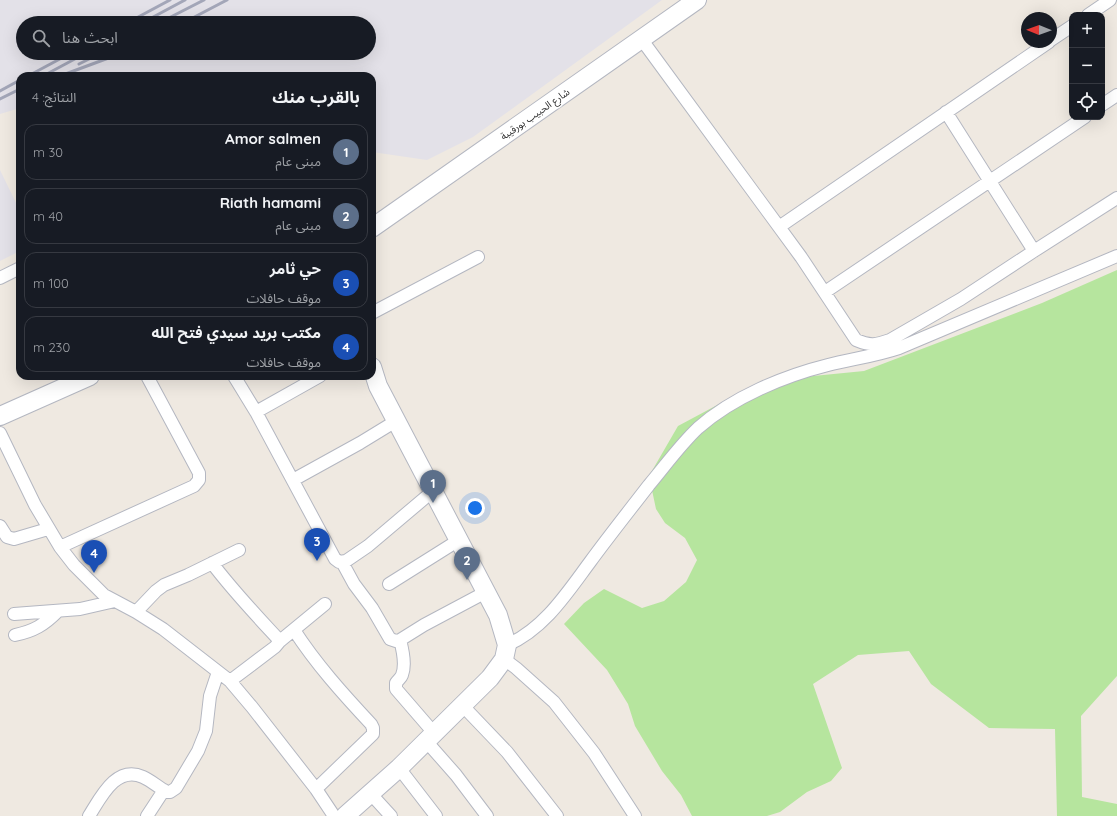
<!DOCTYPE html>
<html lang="ar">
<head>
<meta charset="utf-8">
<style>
	:root { --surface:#171b24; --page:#20242c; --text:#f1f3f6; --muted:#9ea1a6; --line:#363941; --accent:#db2777 }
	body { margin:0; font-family:Quicksand,"Noto Sans Arabic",sans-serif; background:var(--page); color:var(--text); direction:rtl }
	.controls { position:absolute; right:12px; top:12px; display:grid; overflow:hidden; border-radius:8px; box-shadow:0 4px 16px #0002 }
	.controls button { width:36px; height:36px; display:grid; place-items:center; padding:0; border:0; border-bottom:1px solid var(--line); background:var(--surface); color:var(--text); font:20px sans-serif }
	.compass { position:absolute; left:1021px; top:12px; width:36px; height:36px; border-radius:50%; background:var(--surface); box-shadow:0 4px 16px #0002; rotate:271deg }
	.you { position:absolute; left:475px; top:508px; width:14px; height:14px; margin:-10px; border:3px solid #fff; border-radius:50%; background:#1a73e8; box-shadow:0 0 0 6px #1a73e833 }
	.badge { display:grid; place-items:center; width:26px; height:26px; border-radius:50%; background:var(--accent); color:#fff; font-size:13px; font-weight:700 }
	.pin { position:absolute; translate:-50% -33px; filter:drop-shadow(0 1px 2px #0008) }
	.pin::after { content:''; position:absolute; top:21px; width:14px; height:12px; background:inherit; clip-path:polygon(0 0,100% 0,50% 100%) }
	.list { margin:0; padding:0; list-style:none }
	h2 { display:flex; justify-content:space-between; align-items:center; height:52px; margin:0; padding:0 16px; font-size:17px }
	h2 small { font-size:13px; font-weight:400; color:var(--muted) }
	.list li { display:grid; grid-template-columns:26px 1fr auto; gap:12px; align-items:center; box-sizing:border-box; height:56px; margin:0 8px 8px; padding:0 8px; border:1px solid var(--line); border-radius:12px }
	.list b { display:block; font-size:15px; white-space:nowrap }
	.list p { margin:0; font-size:13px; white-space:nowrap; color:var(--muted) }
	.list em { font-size:13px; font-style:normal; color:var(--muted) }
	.icon { flex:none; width:22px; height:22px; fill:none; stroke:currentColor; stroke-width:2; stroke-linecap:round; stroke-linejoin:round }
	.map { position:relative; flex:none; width:1117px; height:816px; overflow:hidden; direction:ltr }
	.search { position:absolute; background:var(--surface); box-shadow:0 4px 16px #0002; left:16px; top:16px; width:360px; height:44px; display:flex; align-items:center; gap:10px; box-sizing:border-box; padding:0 14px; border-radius:22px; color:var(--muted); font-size:15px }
	.panel { position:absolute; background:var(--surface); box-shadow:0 4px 16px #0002; left:16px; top:72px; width:360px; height:308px; border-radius:12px; direction:rtl }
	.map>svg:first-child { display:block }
	.industrial { fill:#e3e1e8; fill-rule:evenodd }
	.green { fill:#b6e59e }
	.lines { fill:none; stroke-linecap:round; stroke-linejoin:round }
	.minor-casing { stroke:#b4b7c1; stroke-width:14 }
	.secondary-casing { stroke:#b4b7c1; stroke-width:20 }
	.minor { stroke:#fff; stroke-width:12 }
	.secondary { stroke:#fff; stroke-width:18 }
	.rail { stroke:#a3a6b8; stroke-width:3 }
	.labels { text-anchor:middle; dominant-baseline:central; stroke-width:3; stroke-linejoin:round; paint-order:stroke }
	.street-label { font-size:10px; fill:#2e2e2e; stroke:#fff }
</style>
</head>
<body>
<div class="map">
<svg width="1117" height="816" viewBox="0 0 1117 816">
	<rect width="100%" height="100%" fill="#efe9e1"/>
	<path class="industrial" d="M0,0h662l-189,137 -46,23 -55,-8v-76h-352v32l-20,6zM23,23h346v30h-346z
		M0,170l20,41v40l-20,10z"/>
	<path class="green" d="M1117,270v406l-36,40 1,81 35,7v12h-60l-2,-87 -66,-1 -58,-44 -22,-33 -51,4 -45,29 29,84 -11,13 -24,11 -27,20 -13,4h-75l-11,-21 -19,-24 -27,-45 -7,-22 -21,-34 -43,-46 20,-21 20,-14 38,19 22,-7 22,-19 11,-22 -12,-22 -20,-15 -9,-14 -7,-33 29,-50 71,-38 34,-9 81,-8 178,-68z"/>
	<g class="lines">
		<defs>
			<path id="minor" d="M1088,15l22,-15
				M642,40l159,217 55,83c14,6 20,5 34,0l71,-41 73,-48 83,-53
				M1051,40l21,-14
				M1102,105l15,-10
				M946,112l88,139
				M779,227l270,-185
				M0,278l20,-10
				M825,292l260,-175
				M372,313l106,-56
				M234,376l22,36 79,147 4,3 7,-1 22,-15 65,-55
				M256,412l64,-36
				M0,433l35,72 25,42 14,18 30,30 32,17 27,17 67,52 22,26 64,82 18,27
				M293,480l67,-37 36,-22
				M0,526l7,11 7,2 34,-10
				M60,547l134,-61 5,-6v-7l-52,-97
				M342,562l12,22 18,24 18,31 6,2 4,-1 24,-15 62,-33
				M212,563c21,28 44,52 68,78
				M389,584l70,-44
				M136,612l20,-21 8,-6 24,-10 51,-25
				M14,614l66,-5 35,-8
				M294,630c22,34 49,64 77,94l2,4v6l-57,55
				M15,635c19,-4 29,-10 43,-24
				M400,640c3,11 6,25 2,35 -1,3 -4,5 -6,8v6l38,44
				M507,645c37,-16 60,-52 83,-83 19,-26 39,-51 59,-77 16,-19 31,-40 49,-57 35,-31 86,-52 130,-63 24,-6 47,-9 71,-17l218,-92
				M504,659l12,9 38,34 40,51 41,63
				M230,681l45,-34 5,-6 45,-37
				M462,705l45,47 50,64
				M426,741l30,34 31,41
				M399,768l37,48
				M370,793l21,23
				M89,816c12,-19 27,-51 54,-39 9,4 16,11 24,15h3l6,-4 22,-37 8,-20 4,-35 8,-24
				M147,816l17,-26"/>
			<path id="secondary" d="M372,228l325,-228
				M0,416l90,-40
				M345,816l54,-48 91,-90 14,-19 3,-14 -9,-30 -120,-229 -6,-19"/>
		</defs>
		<use href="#minor" class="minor-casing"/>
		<use href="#secondary" class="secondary-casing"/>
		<use href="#minor" class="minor"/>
		<use href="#secondary" class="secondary"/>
		<path class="rail" d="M127,23l43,-23
			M142,23l43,-23
			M159,23l45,-23
			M183,23l44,-23
			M79,64l22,-11
			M28,76l43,-23
			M43,76l43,-23
			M60,76l62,-23
			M0,91l20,-11
			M0,99l20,-10"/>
	</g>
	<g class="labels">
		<g class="street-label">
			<text transform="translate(535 114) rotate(-35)">شارع الحبيب بورقيبة</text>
		</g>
	</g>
</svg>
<div class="controls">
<button>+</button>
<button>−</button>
<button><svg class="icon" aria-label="locate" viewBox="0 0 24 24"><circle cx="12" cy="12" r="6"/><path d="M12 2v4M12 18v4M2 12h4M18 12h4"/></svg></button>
</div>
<svg class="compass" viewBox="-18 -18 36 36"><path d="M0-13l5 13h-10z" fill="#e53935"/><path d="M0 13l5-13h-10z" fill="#9ea1a6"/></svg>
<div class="you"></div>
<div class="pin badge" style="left:433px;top:503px;background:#5c6f8a">1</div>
<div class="pin badge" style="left:467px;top:580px;background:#5c6f8a">2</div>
<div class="pin badge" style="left:317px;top:561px;background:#1a4fb4">3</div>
<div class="pin badge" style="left:94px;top:573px;background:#1a4fb4">4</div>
<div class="search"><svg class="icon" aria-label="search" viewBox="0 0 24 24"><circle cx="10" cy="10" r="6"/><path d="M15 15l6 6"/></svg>ابحث هنا</div>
<section class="panel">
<h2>بالقرب منك<small>النتائج: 4</small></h2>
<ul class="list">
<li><span class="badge" style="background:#5c6f8a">1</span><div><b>Amor salmen</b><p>مبنى عام</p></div><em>30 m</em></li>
<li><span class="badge" style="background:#5c6f8a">2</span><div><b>Riath hamami</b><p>مبنى عام</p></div><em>40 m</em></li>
<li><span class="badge" style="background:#1a4fb4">3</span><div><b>حي ثامر</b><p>موقف حافلات</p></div><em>100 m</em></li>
<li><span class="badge" style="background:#1a4fb4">4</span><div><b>مكتب بريد سيدي فتح الله</b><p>موقف حافلات</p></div><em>230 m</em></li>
</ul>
</section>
</div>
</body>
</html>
